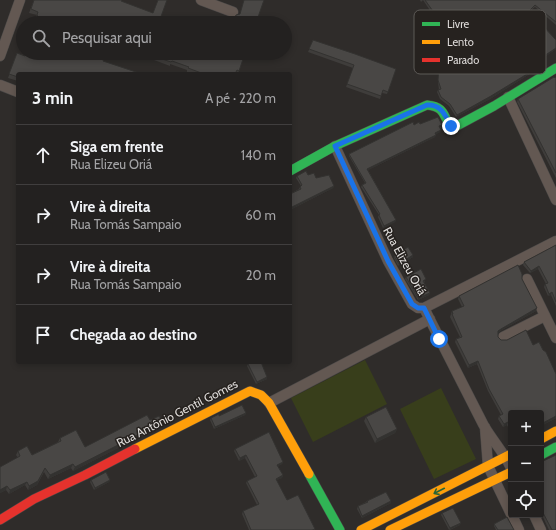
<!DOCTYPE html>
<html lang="pt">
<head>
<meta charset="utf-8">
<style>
	:root { --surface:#232120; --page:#2f2e2d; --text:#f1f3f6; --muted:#a3a3a5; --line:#403e3e }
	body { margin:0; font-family:Cabin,sans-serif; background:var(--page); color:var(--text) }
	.controls { position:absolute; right:12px; bottom:12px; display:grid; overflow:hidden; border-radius:4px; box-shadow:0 2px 6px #0003 }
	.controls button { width:36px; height:36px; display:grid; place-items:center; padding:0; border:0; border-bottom:1px solid var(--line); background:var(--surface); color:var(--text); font:20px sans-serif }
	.stop { position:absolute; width:12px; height:12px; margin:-9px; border:3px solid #1a73e8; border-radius:50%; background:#fff }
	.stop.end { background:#1a73e8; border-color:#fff; box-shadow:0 1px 4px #0008 }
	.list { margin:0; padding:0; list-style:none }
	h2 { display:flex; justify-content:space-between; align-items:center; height:52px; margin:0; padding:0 16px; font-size:17px }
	h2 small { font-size:13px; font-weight:400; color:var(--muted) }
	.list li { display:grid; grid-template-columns:26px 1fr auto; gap:12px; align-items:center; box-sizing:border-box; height:60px; padding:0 16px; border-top:1px solid var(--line) }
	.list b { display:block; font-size:15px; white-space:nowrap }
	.list p { margin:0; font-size:13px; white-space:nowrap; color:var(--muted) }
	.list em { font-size:13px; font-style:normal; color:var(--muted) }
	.icon { flex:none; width:22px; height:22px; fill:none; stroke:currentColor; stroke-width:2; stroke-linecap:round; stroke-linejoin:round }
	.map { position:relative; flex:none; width:556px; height:530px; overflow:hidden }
	.search { position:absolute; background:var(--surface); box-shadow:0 2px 6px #0003; left:16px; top:16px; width:276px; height:44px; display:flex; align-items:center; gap:10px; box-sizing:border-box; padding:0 14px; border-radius:22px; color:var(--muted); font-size:15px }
	.panel { position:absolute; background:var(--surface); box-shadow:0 2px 6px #0003; left:16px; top:72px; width:276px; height:292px; border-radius:4px }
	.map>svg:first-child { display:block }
	.green { fill:#383e1b }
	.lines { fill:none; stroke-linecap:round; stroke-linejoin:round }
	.street-casing { stroke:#4a4847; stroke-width:11 }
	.fast-casing { stroke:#4a4847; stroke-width:10 }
	.slow-casing { stroke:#4a4847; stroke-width:10 }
	.jam-casing { stroke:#4a4847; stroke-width:10 }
	.street { stroke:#635852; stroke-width:10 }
	.fast { stroke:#30b455; stroke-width:9 }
	.slow { stroke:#ff9f0a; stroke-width:9 }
	.jam { stroke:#e5322d; stroke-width:9 }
	.wall { fill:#3f3d3b }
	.shaded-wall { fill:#333230 }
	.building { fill:#494745; stroke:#333230 }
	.oneway { stroke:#2a6437 }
	.route { stroke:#1a73e8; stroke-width:5 }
	.labels { text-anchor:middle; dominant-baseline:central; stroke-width:3; stroke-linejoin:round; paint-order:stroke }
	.street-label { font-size:12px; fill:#dedbd9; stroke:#26221f }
	.key { fill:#26221f; stroke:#5d5a57; stroke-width:1 }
	.key-label { font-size:11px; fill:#dedbd9 }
</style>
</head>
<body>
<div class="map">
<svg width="556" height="530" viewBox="0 0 556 530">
	<rect width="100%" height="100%" fill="#2f2c2a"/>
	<path class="green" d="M365,360l22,44 -74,38 -22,-44z
		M441,388l35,71 -42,20 -34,-70z"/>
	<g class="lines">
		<defs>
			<path id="street" d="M201,0l32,12
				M0,56l20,-56
				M0,85l18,7
				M508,97l48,103
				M335,146l53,115 24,43 6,4h6
				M527,279l29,59
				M424,308c20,39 39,77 59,116 8,15 21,28 28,44
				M424,308l132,-67
				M503,337l42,-21
				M269,403l161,-84
				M485,427l3,39 23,48
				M512,515l7,15
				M534,515l7,15"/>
			<path id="fast" d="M290,171l45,-25 92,-41c21,2 15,14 26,23l41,-22 62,-38
				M541,455l15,-8
				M309,474l31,56"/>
			<path id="slow" d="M541,439l15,-8
				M135,449l115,-58 11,4 8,8 40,71
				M361,530l150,-76
				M390,530l121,-58"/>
			<path id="jam" d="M0,520l34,-21 51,-24 50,-26"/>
		</defs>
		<use href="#street" class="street-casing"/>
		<use href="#fast" class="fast-casing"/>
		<use href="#slow" class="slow-casing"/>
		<use href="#jam" class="jam-casing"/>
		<use href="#street" class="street"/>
		<use href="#fast" class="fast"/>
		<use href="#slow" class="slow"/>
		<use href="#jam" class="jam"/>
	</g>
	<path class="wall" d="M34,0l87,1 38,21 32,1h-117l-3,-1 -34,-3 -2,-1 2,-3 -8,-2z
		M420,0h136v25l-21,-18 -5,4 26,29v9l-27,19 2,5 -41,26 -34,18 -7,-11 -9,-7 -3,-7 1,-2h1l-1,-8v-11l1,-2 13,-4 -10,-16 -9,-21v-3l4,-1 -4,-7v-2l-10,-15 -2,2z
		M313,40l83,29 -9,25 -5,-1 -2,6 -34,-12 7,-19 -45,-16z
		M17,53l7,2 68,2 13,-2 -87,19v7l-10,-3z
		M148,53h97l-7,21h-45l-6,-2v-2l-17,-6v2l-24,-9z
		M556,77v101l-39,-76 1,-3z
		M420,124l22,3 -2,1 1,2 -1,2 -4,2 -1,3 -67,33 28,50 -1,2 -12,6 -5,-11 1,-2 -18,-28 1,-2 3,-2 -16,-27v-2l65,-29z
		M308,175l8,3 18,8 -1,2 -43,22v-16l9,-5 1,-2 1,-1 -5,-8 1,-2z
		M556,245v61l-5,-11 -3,1 -4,-9 1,-3h1l-8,-15 -8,4 -7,-8 1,-3z
		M394,256l19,1 -15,9 -4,-8z
		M406,277l19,4 -1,1 6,11 -1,2 -11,5 -13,-21z
		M522,279l14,32 -36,20 -2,2v4l58,81 -15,8v-13h-30v20l-4,-8 -4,2 -5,-8 1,-3 2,-1 -13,-24 -11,-27 -9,4 -13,-26 1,-3 4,-2 -10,-20 2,-6 10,-4 -4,-8 1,-3z
		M248,364l19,15 -11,5 -9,-18z
		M246,413l-1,2 -31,14 -4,-9 1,-2 8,-2z
		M366,417l31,12 -2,4 -20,10 -11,-22z
		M150,420l13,2 -2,4 -88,45 -2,-3 -23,11 -4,-7 -7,13 -9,5 -3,-5 -16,9 -3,-4 -6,3 18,-35 -2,-3 2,-4 14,4 26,-13 2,-4 25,9z
		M235,449l48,13 -1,2 -4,2 5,9 -1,3 -6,2 11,20 28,29 -1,1h-65l-7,-16 1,-3 14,-6 -11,-22 1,-2 8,-4 -10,-19 -6,3 -5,-10z
		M541,462l15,68h-7l-8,-17z
		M91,480h19l-1,2 -15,8 -4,-8z
		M367,501h24v2l-29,15 -5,-9 1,-3 8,-4z
		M442,513l18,12 -10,5h-1l-8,-15z
		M494,524l20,6h-18l-2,-4z"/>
	<path class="shaded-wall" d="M556,48v1l-28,20 1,-3z
		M532,71l-1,2 -41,26 -34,18 1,-2z
		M441,130l-1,2 -6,3 1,-2z
		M436,135l-1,2 -69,34 1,-2z
		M334,186l-1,2 -43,22v-2z
		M396,220l-1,2 -12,6 1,-2z
		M413,255v2l-15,9 1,-2z
		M539,266l-1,3 -8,4 1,-2z
		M552,292l-1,3 -3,1 1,-2z
		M430,293l-1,2 -11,5v-2z
		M537,308l-1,3 -36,20 -3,3 1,-3 3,-2z
		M478,361l-1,3 -9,4 1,-3z
		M267,377v2l-11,5 1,-2z
		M246,413l-1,2 -31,14 1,-2z
		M556,416v2l-15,8v-2z
		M163,422l-2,4 -88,45 2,-4z
		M508,422l-1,3 -4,2 1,-3z
		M397,429l-2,4 -20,10 2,-4z
		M246,455l-1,3 -6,3 1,-3z
		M283,462l-1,2 -6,3 1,-2z
		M73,464l-2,4 -23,11 2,-4z
		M45,468l-8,17 -9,5 1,-4z
		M283,475l-1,3 -7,3 1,-2z
		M110,480l-1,2 -15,8 1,-2z
		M27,482l-2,3 -16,9 1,-4z
		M7,486l-1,4 -6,3v-3z
		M391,501v2l-29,15v-2z
		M461,523l-1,2 -11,5 1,-2z"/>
	<path class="building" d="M34,0h88l-1,1 32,12 5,-13h9l-8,22 15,-5 17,6h-95l-3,-1v1h-9l-12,-4 -2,4h-34l2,-7 -1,-1 1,-3 -7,-3z
		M244,0h20l-8,23h-23l3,-8 4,-1z
		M425,0h131v22l-21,-17 -6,6 27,29v8l-27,18 3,5 -41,25 -34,19 -7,-11 -9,-7 -3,-7 3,-1 -3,-9 1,-11 15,-5 -11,-17 -10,-22 5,-2 -5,-8 2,-1z
		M313,40l42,14 41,15 -8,23 -5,-2 -2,6 -34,-12 7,-19 -45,-16z
		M17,53l8,3v-3h56l11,4 1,-4h5l7,2 -2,6 39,13h-124v3l-9,-3z
		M148,53h97l-6,18 -2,-1 -2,4h-31l-16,-6 1,-1 -17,-6 -1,1 -24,-8z
		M554,77l1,1 1,-1v96l-38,-74z
		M438,117l4,8 -3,1 2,4 -6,3 1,2 -69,34 29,51 -12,6 -5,-11 1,-1 -18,-29 4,-2 -17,-29 64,-32 1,3 5,-3 1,2z
		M306,171l2,4 6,-2 2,5 13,-3 5,11 -44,22v-14l11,-5 -1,-2 2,-2 -5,-9z
		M556,245v57l-4,-10 -3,2 -4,-10 3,-1 -9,-17 -8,5 -7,-9z
		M408,247l5,8 -14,9 -5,-8z
		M518,265l4,9v5l15,29 -36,21 -3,2v6l3,3h6l19,-10 7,15 6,-3 4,8 3,2 10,22v42l-15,8v-11h-30v15l-3,-6 -4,2 -5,-8 4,-2 -14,-25 -11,-28 -9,4 -13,-26 6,-2 -10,-23h1l-1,-3 12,-5 -5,-10z
		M421,269l5,10 -3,2 7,12 -12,5 -12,-21z
		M252,362h9l6,15 -10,5 -9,-18z
		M242,405l4,8 -31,14 -4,-9 8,-4v2z
		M386,407l11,22 -20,10 -11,-22z
		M147,415l3,5 9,-4 4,6 -88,45 -2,-3 -23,11 -5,-7 -7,13 -9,5 -2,-4 -17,8 -3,-4 -7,4v-23l20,-11 -2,-5 9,-5 5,9 29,-14 -1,-3 16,-8 9,17z
		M269,432l14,30 -6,3 6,10 -7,4 11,21 11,-5 17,34 -3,1h-61l-8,-19 16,-7 -12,-23 10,-5 -11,-21 -6,3 -5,-9z
		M556,455v75h-4l-11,-21v-47z
		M106,472l4,8 -15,8 -4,-8z
		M386,492l5,9 -29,15 -4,-10 10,-4 -1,-1z
		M453,508l8,15 -11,5 -8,-15z
		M507,517l7,13h-16l-4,-6z"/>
	<defs><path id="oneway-shaft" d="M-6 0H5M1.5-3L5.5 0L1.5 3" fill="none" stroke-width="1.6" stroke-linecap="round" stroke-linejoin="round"/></defs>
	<use class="oneway" href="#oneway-shaft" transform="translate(439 491) rotate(153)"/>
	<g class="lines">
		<path class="route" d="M439,339l-15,-31h-6l-6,-4 -24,-43 -53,-115 92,-41c14,-1 18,10 24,21"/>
	</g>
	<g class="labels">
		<g class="street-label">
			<text transform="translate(405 261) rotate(61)">Rua Elizeu Oriá</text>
			<text transform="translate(177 413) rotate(-27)">Rua Antônio Gentil Gomes</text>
		</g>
	</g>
	<rect x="414" y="10" width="132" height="64" rx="6" class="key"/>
	<rect x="422" y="22" width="18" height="4" fill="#30b455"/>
	<rect x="422" y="40" width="18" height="4" fill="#ff9f0a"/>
	<rect x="422" y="58" width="18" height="4" fill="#e5322d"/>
	<g class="key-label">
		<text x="447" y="28">Livre</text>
		<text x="447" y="46">Lento</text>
		<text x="447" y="64">Parado</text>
	</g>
</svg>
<div class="controls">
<button>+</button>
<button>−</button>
<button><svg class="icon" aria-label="locate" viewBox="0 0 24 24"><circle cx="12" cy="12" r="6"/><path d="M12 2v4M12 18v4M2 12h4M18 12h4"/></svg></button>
</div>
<div class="stop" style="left:439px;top:339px"></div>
<div class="stop end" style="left:451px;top:126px"></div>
<div class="search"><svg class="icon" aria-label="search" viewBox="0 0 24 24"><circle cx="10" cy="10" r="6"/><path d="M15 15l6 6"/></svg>Pesquisar aqui</div>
<section class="panel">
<h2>3 min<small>A pé · 220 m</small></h2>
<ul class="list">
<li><svg class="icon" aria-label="ahead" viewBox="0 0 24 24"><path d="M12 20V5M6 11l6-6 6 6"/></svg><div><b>Siga em frente</b><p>Rua Elizeu Oriá</p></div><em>140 m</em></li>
<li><svg class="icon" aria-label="right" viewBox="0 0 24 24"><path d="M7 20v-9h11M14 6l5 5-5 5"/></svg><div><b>Vire à direita</b><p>Rua Tomás Sampaio</p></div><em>60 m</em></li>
<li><svg class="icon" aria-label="right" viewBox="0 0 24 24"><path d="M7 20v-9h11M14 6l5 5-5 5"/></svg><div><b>Vire à direita</b><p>Rua Tomás Sampaio</p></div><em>20 m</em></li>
<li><svg class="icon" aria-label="arrive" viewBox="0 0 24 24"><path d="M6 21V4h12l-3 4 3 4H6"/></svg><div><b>Chegada ao destino</b></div></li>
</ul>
</section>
</div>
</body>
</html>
